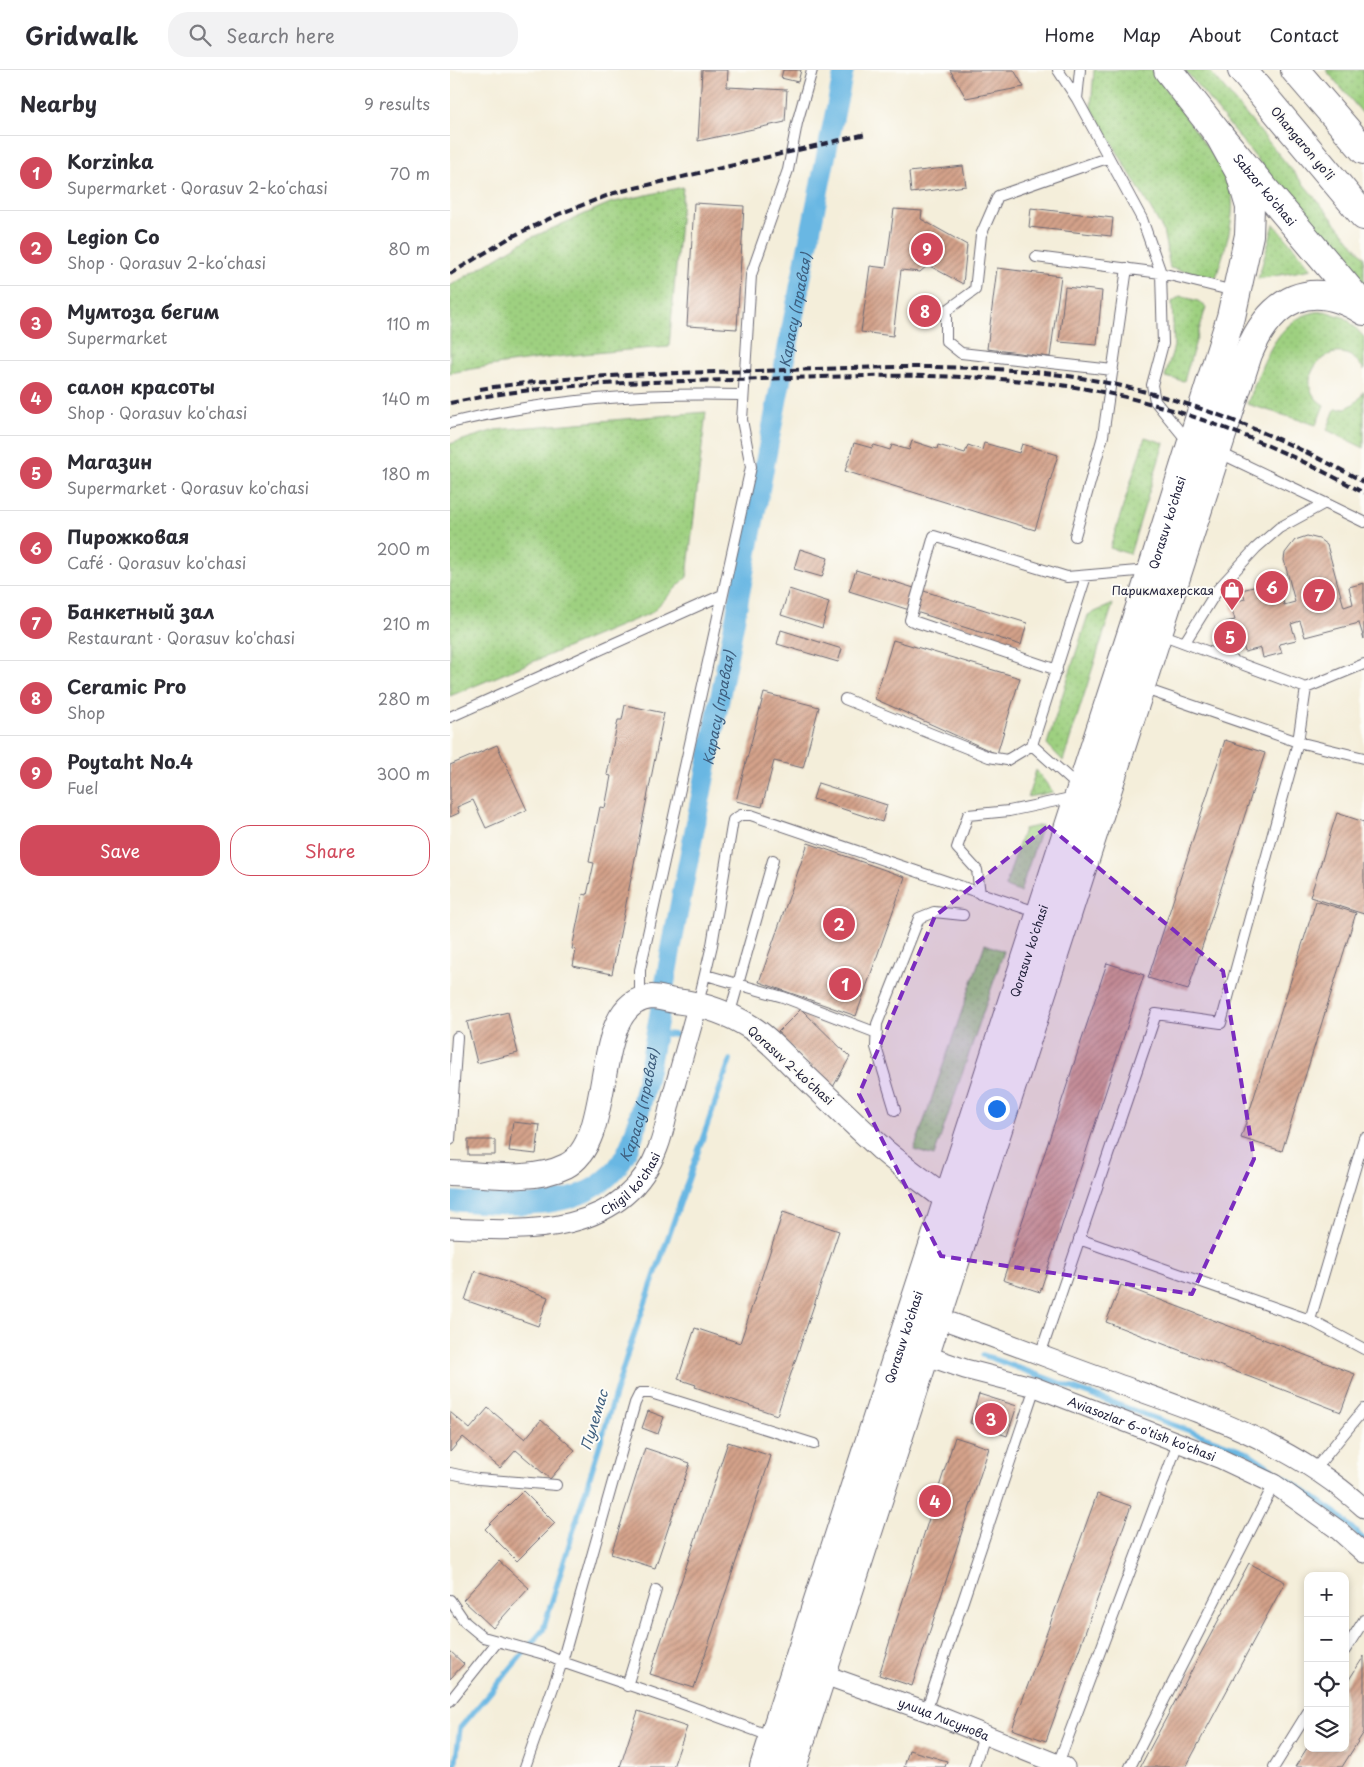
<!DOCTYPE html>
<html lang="en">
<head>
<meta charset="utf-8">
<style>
	:root { --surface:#fff; --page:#f2f2f3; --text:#2b2b33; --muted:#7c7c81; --line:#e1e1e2; --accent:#d1495b }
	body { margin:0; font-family:"Playpen Sans",sans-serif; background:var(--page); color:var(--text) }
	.controls { position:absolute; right:15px; bottom:15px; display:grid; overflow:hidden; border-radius:10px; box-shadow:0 2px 8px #0003 }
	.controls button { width:45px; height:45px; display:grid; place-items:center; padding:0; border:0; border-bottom:1px solid var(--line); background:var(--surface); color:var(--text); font:25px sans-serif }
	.you { position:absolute; left:546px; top:1038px; width:18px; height:18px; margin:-12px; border:4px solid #fff; border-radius:50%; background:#1a73e8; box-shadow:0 0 0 8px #1a73e833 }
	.badge { display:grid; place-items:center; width:32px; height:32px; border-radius:50%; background:var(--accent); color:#fff; font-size:16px; font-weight:700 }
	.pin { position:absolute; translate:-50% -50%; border:2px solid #fff; box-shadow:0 1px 5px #0006 }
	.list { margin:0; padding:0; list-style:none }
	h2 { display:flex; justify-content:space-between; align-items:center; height:65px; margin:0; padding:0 20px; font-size:21px }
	h2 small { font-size:16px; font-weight:400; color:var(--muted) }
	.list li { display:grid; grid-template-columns:32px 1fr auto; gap:15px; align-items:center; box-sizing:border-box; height:75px; padding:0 20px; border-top:1px solid var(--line) }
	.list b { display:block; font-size:19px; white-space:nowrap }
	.list p { margin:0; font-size:16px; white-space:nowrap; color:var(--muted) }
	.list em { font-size:16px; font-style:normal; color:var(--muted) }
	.actions { display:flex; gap:10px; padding:15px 20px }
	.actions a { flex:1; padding:11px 0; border:1px solid var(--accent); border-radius:20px; text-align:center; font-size:18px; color:var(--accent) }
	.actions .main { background:var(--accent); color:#fff }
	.icon { flex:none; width:28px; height:28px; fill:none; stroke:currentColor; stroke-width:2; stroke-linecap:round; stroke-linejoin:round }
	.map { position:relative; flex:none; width:914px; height:1697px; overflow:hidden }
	header { display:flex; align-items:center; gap:30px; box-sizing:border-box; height:70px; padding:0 25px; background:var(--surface); border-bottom:1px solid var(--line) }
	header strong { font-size:24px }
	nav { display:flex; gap:28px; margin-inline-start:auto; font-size:18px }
	.search { width:350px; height:45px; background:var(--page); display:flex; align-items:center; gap:12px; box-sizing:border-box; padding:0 18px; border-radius:20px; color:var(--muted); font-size:19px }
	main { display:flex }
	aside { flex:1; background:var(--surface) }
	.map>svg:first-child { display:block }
	.grass { fill:url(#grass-dots); stroke:#60795e }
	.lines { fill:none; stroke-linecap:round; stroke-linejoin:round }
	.stream { stroke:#69b7e3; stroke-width:5.5 }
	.canal { stroke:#69b7e3; stroke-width:20 }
	.building { fill:url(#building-hatch) }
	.service-casing { stroke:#6c6973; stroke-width:12 }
	.minor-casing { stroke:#6c6973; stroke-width:21 }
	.tertiary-casing { stroke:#6c6973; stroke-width:26 }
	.secondary-casing { stroke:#6c6973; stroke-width:30 }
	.trunk-casing { stroke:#6c6973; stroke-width:30 }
	.service { stroke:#fff; stroke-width:10 }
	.minor { stroke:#fff; stroke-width:19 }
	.tertiary { stroke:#fff; stroke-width:24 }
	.secondary { stroke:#fff; stroke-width:28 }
	.trunk { stroke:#fff; stroke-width:28 }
	.rail { stroke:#22223b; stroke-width:4; stroke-dasharray:8 4; stroke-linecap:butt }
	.marked { fill:#7b2cbf; fill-opacity:0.2; stroke:#7b2cbf; stroke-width:4; stroke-dasharray:10 6; stroke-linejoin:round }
	.labels { text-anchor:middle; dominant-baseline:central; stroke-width:4; stroke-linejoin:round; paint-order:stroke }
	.street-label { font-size:12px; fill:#22223b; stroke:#fdfcf7 }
	.poi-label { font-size:12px; fill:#22223b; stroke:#fdfcf7; text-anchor:end }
	.water-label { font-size:14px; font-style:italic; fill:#3e5e7e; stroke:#fdfcf7 }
</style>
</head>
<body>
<header>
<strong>Gridwalk</strong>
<div class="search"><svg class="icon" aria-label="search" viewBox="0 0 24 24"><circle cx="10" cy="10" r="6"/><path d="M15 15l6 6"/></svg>Search here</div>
<nav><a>Home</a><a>Map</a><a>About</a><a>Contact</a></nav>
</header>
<main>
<aside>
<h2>Nearby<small>9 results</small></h2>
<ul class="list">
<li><span class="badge">1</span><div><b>Korzinka</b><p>Supermarket · Qorasuv 2-koʻchasi</p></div><em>70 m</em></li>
<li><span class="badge">2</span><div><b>Legion Co</b><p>Shop · Qorasuv 2-koʻchasi</p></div><em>80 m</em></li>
<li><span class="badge">3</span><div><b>Мумтоза бегим</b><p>Supermarket</p></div><em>110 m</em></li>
<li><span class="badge">4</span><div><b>салон красоты</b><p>Shop · Qorasuv ko'chasi</p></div><em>140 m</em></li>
<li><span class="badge">5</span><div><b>Магазин</b><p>Supermarket · Qorasuv ko'chasi</p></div><em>180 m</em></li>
<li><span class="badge">6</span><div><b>Пирожковая</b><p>Café · Qorasuv ko'chasi</p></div><em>200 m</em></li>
<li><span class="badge">7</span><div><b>Банкетный зал</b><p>Restaurant · Qorasuv ko'chasi</p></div><em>210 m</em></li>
<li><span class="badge">8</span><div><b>Ceramic Pro</b><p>Shop</p></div><em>280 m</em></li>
<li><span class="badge">9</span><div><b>Poytaht No.4</b><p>Fuel</p></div><em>300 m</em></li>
</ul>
<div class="actions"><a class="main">Save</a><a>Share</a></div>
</aside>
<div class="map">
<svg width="914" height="1697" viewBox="0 0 914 1697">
	<defs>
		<pattern id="grass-dots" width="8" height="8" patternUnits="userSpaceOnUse" patternTransform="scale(1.25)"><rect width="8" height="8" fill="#9ed080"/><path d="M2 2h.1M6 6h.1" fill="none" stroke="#88b270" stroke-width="1.8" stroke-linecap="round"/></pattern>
		<pattern id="building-hatch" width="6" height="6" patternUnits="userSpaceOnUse" patternTransform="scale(1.25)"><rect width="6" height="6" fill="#d4a28a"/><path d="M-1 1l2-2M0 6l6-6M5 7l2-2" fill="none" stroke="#ac8472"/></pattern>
	</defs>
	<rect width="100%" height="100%" fill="#fdfcf7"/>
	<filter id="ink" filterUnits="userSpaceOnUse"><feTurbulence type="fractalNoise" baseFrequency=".02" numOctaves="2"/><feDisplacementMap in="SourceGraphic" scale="10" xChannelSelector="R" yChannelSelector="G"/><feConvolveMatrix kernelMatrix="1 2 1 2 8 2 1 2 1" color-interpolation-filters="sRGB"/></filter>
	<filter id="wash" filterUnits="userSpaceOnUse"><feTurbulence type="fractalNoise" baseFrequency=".0096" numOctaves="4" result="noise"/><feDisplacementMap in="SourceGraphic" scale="20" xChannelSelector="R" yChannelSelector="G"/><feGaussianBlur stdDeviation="1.12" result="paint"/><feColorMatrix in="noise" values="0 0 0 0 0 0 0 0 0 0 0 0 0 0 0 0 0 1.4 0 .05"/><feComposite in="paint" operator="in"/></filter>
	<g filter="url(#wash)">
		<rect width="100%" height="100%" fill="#f4eeda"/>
		<path class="grass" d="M644,0h58l74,104c15,35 0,69 -10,104l-46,-10 -7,-38 -72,-123z
			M735,0h24l155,187v35z
			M876,0h38v45z
			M233,117l-14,160c-74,5 -146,12 -219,26v-87l78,-47 82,-36z
			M824,154l38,45 -54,10z
			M730,226l18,5 8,6 -22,74 -19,-4 9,-31 -2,-44z
			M874,241l22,7 18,19v33c-28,-46 -79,12 -40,35l-8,20 -69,-21c16,-38 28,-90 77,-93z
			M914,321v57l-37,-18 8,-21c13,1 23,-6 29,-18z
			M256,342l-19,165 -36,36 -201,83v-252l45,-14z
			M695,367l19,6 -34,111 -20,-6z
			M663,534l-50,157 -16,-17 41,-129z
			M586,700l17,22 -25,5z
			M592,755l-22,67 -15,-5 19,-58z
			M535,874l19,7 -70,205 -20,-6z"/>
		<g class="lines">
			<path class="stream" d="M207,963l19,2
				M533,1285l264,97 88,60 29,28
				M5,1697l5,-39 83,-98 85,-278 102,-292"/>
			<path class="canal" id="s1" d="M0,1131c55,3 126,15 166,-32 20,-25 23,-56 30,-86 11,-51 19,-103 29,-154 57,-286 108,-574 169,-859"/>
		</g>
		<g id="blocks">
			<path class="building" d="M252,0h26l-1,17 60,3 -2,32 -87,19z
				M333,0h18l-3,12 -17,-4z
				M500,0h64l10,17 -58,11z
				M513,96l3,20 -55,7 -2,-21z
				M244,133l50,3 -7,123 -50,-3z
				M581,138l82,10 -2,18 -82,-9z
				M444,139l28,2 -1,8 46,26 -4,39 -35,-19 -8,7 -19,-2 -8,66 -32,-4 9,-66 16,2z
				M547,198l64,8 -11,81 -63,-8z
				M615,217l37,4 -5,54 -38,-3z
				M462,371l25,8 1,-4 27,8 3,-8 14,5 2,-7 35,10 3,-9 36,11 -23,75 -190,-59 9,-28 18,5 2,-3 16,5 2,-5 17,5z
				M857,466l12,3 8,6 17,62 9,-3 -4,-17 15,-4v56l-5,-16 -54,14 -5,-16 -9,3 5,16 -17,4 3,9 -19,5 -2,-10 -16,4 -4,-14 -9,3 -6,-19 9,-2 -5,-17 15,-4 -3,-9 19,-5 2,9 17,-5 4,16 11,-3 -11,-42 1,-7 10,-13z
				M350,479l28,9 -6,19 -28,-8z
				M406,500l171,53 -6,22 -172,-54z
				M339,519l40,13 -7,26 -41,-13z
				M331,560l61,19 -4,13 -61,-18z
				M443,570l127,38 -23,76 -122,-55z
				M314,623l55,14 -16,61 -29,-7 -12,46 -26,-6z
				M175,635l39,8 -52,261 -39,-8 3,-16 -4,-1 11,-55 4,1 7,-32 -5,-1 11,-55 5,1 6,-32 -4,-1 11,-55h4z
				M775,670l40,13 -77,237 -40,-12z
				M47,675l30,65 -41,18 -13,-28 -16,7 2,6 -9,4v-52z
				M368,713l69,22 -5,17 -69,-23z
				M887,743l27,9v92l-54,-17z
				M358,773l97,34 -49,139 -97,-34z
				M866,831l40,12 -74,238 -41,-13z
				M657,893l37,12 -104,317 -37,-12z
				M351,939l49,48 -17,30 -56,-54z
				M58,942l10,41 -41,10 -10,-41z
				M63,1052l27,3 -4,29 -27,-3z
				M18,1070h27v15h-27z
				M333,1142l56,19 -62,184 -82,-28 1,-2 -18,-6 17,-51 45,15z
				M25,1201l73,26 -10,29 -73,-26z
				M671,1215l234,89 -14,38 -235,-90z
				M529,1324l38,12 -10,30 -37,-13z
				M38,1338l37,31 16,-19 34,30 -25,29 -34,-29 -16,18 -37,-31 -13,15v-40l20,17z
				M198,1341l16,6 -6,17 -16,-6z
				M505,1367l34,11 -77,238 -33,-11z
				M278,1372l43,14 -77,232 -44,-14z
				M195,1378l45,15 -35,105 -44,-14z
				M73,1421l32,32 -38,38 -32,-32z
				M647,1424l34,12 -85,235 -34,-12z
				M49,1491l30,27 -36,40 -30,-28z
				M799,1493l36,19 -99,185h-46z
				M0,1581l14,13 -14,15z
				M914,1586v76l-22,35h-47l12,-19h38v-62z
				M188,1641l49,16 -14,40h-53z
				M459,1680l38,11 -2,6h-41z"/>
		</g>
	</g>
	<g filter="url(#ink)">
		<use href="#blocks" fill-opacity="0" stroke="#6c6973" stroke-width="1"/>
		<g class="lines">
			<defs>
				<path id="service" d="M608,0l19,29 65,120 19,54 2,71 -11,41 3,16 34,42
					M627,29l3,-29
					M657,88l-109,38 -17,39 -6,55 -29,21v30l15,12 152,17
					M586,187l125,16 73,18
					M0,353c97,-24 193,-31 293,-28
					M768,382l107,51
					M625,466l28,-100 24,-168
					M708,563l148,55 58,-24
					M735,572l33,-53 38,-41 23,-20 46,-25 39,19
					M607,600l-147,-50 24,-84 133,41 82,-7
					M856,618l-8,54 66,16
					M395,629l144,58 18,3 25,-15
					M0,647l272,-122
					M630,718l-48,-43 54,-169
					M530,824l-3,-24 -20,-22 11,-33 41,-4 66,-14
					M256,905l77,22 94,36
					M190,931v-31l111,-503 -9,-47 9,-145 37,-105 9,-47 15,-53
					M248,934l14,-59 21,-125 8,-5h10l288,98
					M279,946l44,-156
					M445,1040l-19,-63 1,-23 42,-106 15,-6 29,3
					M0,1070l7,-103
					M629,1169l231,81 54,-182
					M860,1250l54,29
					M590,1285l116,-341 65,9 77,-281 -156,-54
					M865,1399l49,-60
					M0,1403l28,6 78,6
					M0,1530l15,22 18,15 61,17 18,8 -37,105
					M895,1580l19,-30
					M177,1616l29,-96
					M0,1631l48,-60
					M476,1641l109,-324
					M323,1667l-103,-38 -108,-37 73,-259 5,-10h11l163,51
					M608,1694l120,-321
					M524,1697l10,-32
					M680,1697l144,-283
					M824,1697l34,-55"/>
				<g id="minor">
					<path id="s2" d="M0,1158c77,4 175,8 208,-80 6,-15 9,-32 13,-48 9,-32 18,-64 27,-96"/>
					<path d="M477,1244c63,22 126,46 189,69 89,32 177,60 248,125"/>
					<path id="s3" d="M463,1281l52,18 70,18 186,72 53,25 63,45 27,24"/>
					<path id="s4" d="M372,1604l104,37 139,56"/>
				</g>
				<path id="tertiary" d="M0,1103c36,1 82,10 116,-7 53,-27 21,-165 86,-169 7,0 15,3 23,4 26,3 54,12 77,27 16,10 29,25 42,38 29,27 58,56 88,83 21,18 44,34 66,51"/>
				<g id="secondary">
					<path id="s5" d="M718,0l51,65 144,171"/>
					<path id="s6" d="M314,1697l388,-1197 79,-253 18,-82 1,-28 -10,-34 -21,-38"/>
					<path d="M342,1697l456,-1413c23,-55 62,-77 116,-43"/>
				</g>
				<path id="trunk" d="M792,0l122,146
					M845,0l69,80"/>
			</defs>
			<use href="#service" class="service-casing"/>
			<use href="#minor" class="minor-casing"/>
			<use href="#tertiary" class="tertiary-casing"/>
			<use href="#secondary" class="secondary-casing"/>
			<use href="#trunk" class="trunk-casing"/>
			<use href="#service" class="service"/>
			<use href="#minor" class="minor"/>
			<use href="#tertiary" class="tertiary"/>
			<use href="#secondary" class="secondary"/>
			<use href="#trunk" class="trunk"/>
			<path class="rail" d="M0,204l61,-37 48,-23 55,-21 252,-59
				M30,319c92,-14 184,-16 277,-18 99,-3 205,-9 304,4 106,14 210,56 303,107
				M0,333c94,-20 190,-21 286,-23 108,-4 216,-9 324,5 104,13 213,58 304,108"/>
		</g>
	</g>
	<path class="marked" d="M598,756l175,145 31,188 -62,135 -251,-38 -82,-162 76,-178z"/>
	<defs>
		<symbol id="shop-pin" viewBox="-11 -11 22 30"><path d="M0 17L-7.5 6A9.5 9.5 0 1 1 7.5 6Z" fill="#d1495b" stroke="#fdfcf7"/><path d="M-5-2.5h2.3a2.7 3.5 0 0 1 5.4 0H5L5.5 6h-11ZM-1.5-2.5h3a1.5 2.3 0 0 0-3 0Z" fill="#fff"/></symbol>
	</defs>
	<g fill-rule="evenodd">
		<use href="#shop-pin" x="768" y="506" width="28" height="38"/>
	</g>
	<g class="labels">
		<g class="street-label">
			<text transform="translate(853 73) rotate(50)">Ohangaron yoʻli</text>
			<text stroke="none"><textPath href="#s5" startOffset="154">Sabzor ko'chasi</textPath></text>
			<text stroke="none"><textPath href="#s6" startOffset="1308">Qorasuv ko'chasi</textPath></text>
			<text stroke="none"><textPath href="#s6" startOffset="858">Qorasuv ko'chasi</textPath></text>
			<text transform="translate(341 995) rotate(42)">Qorasuv 2-koʻchasi</text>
			<text stroke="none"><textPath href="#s2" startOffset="195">Chigil ko'chasi</textPath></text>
			<text stroke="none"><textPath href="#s6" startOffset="452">Qorasuv ko'chasi</textPath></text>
			<text stroke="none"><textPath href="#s3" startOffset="242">Aviasozlar 6-o'tish ko'chasi</textPath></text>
			<text stroke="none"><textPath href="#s4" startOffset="130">улица Лисунова</textPath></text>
		</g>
		<g class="poi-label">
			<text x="764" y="520">Парикмахерская</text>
		</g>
		<g class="water-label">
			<text stroke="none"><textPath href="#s1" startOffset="1055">Карасу (правая)</textPath></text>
			<text stroke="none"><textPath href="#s1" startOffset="650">Карасу (правая)</textPath></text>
			<text stroke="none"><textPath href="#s1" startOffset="245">Карасу (правая)</textPath></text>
			<text transform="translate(144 1350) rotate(-73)">Пулемас</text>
		</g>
	</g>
</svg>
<div class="controls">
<button>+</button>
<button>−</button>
<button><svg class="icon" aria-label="locate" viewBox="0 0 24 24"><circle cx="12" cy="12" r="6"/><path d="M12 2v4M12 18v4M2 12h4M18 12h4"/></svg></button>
<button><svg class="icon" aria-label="layers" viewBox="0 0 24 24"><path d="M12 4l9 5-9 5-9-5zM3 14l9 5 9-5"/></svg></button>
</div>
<div class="you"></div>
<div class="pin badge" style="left:395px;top:914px">1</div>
<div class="pin badge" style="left:389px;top:854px">2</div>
<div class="pin badge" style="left:541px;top:1349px">3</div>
<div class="pin badge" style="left:485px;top:1431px">4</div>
<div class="pin badge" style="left:780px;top:567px">5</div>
<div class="pin badge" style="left:822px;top:517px">6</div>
<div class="pin badge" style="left:869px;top:525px">7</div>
<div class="pin badge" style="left:475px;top:241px">8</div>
<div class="pin badge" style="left:477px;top:179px">9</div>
</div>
</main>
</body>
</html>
